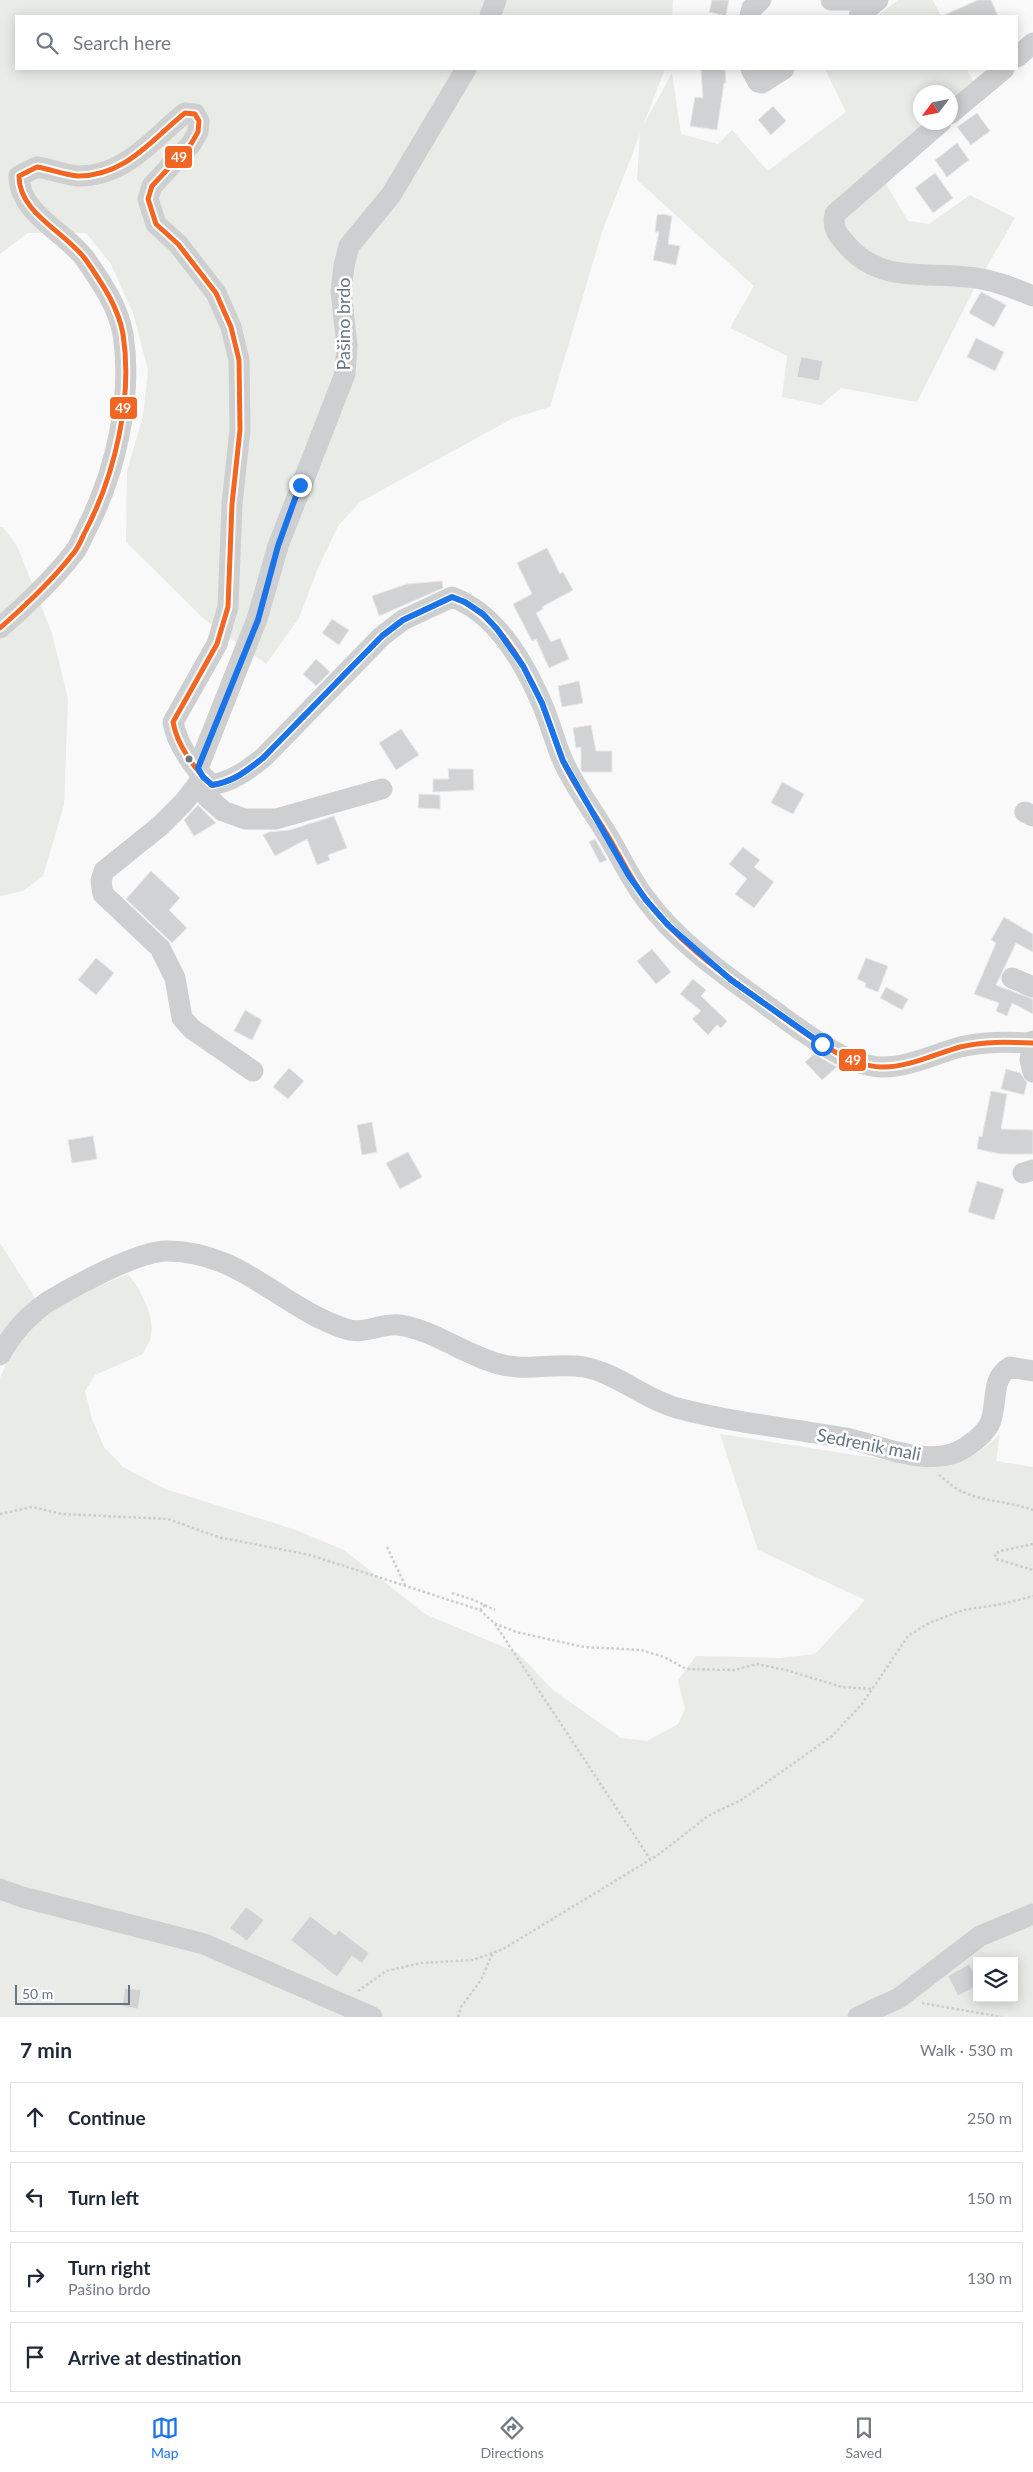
<!DOCTYPE html>
<html lang="en">
<head>
<meta charset="utf-8">
<style>
	:root { --surface:#fff; --page:#f2f2f3; --text:#1f2937; --muted:#747a83; --line:#e0e1e3; --accent:#1a73e8 }
	body { margin:0; font-family:Lato,sans-serif; background:var(--page); color:var(--text) }
	.controls { position:absolute; right:15px; bottom:15px; display:grid; overflow:hidden; border-radius:0px; box-shadow:0 2px 12px #0003 }
	.controls button { width:45px; height:45px; display:grid; place-items:center; padding:0; border:0; border-bottom:1px solid var(--line); background:var(--surface); color:var(--text); font:25px sans-serif }
	.compass { position:absolute; left:913px; top:85px; width:45px; height:45px; border-radius:50%; background:var(--surface); box-shadow:0 2px 12px #0003; rotate:238deg }
	.scale { position:absolute; left:15px; bottom:12px; width:115px; box-sizing:border-box; padding-left:5px; border:2px solid #657683; border-top:0; font-size:14px; line-height:18px; white-space:nowrap; color:#657683; -webkit-text-stroke:4px #fff; paint-order:stroke }
	.stop { position:absolute; width:15px; height:15px; margin:-11px; border:4px solid #1a73e8; border-radius:50%; background:#fff }
	.stop.end { background:#1a73e8; border-color:#fff; box-shadow:0 1px 5px #0008 }
	.list { margin:0; padding:0; list-style:none }
	h2 { display:flex; justify-content:space-between; align-items:center; height:65px; margin:0; padding:0 20px; font-size:21px }
	h2 small { font-size:16px; font-weight:400; color:var(--muted) }
	.list li { display:grid; grid-template-columns:32px 1fr auto; gap:15px; align-items:center; box-sizing:border-box; height:70px; margin:0 10px 10px; padding:0 10px; border:1px solid var(--line); border-radius:0px }
	.list b { display:block; font-size:19px; white-space:nowrap }
	.list p { margin:0; font-size:16px; white-space:nowrap; color:var(--muted) }
	.list em { font-size:16px; font-style:normal; color:var(--muted) }
	.icon { flex:none; width:28px; height:28px; fill:none; stroke:currentColor; stroke-width:2; stroke-linecap:round; stroke-linejoin:round }
	.map { position:relative; flex:none; width:1033px; height:2017px; overflow:hidden }
	.search { position:absolute; background:var(--surface); box-shadow:0 2px 12px #0003; left:15px; right:15px; top:15px; height:55px; display:flex; align-items:center; gap:12px; box-sizing:border-box; padding:0 18px; border-radius:0px; color:var(--muted); font-size:19px }
	.sheet { height:385px; background:var(--surface) }
	nav { display:flex; justify-content:space-around; align-items:center; box-sizing:border-box; height:70px; border-top:1px solid var(--line); background:var(--surface); font-size:14px; color:var(--muted) }
	nav a { display:grid; justify-items:center; gap:2px }
	nav .on { color:var(--accent) }
	.map>svg:first-child { display:block }
	.green { fill:#e8ebe6; fill-rule:evenodd }
	.building { fill:#d0d2d3; stroke:#e8e8e8 }
	.lines { fill:none; stroke-linecap:round; stroke-linejoin:round }
	.path { stroke:#cbcccd; stroke-width:2.5; stroke-dasharray:2.5 2.5; stroke-linecap:butt }
	.minor { stroke:#cecfd0; stroke-width:21 }
	.bus-1-casing { stroke:#fff; stroke-width:9 }
	.bus-1 { stroke:#f26522; stroke-width:5 }
	.route { stroke:#1a73e8; stroke-width:6 }
	.bus-dot { fill:#657683; stroke:#fff; stroke-width:2 }
	.labels { text-anchor:middle; dominant-baseline:central; stroke-width:5; stroke-linejoin:round; paint-order:stroke }
	.street-label { font-size:18px; fill:#657683; stroke:#fff }
	.line-badge { stroke:#fff; stroke-width:2 }
	.badge-label { font-size:14px; text-anchor:middle; font-weight:bold; fill:#fff }
</style>
</head>
<body>
<div class="map">
<svg width="1033" height="2017" viewBox="0 0 1033 2017">
	<rect width="100%" height="100%" fill="#f9f9f9"/>
	<path class="green" d="M0,0h673l-1,16h-656v53h649l-22,57 29,-53 9,61 37,10 14,-14 36,41 78,-59 -21,-43h142l10,20 -26,22 -1,-19h-30v30l17,1 -58,49 29,49 21,3 41,-29 45,23 -40,69 -58,115 -76,-14 -20,17 -39,-8 5,-41 -57,-28 24,-42 -117,-106 3,-46 -38,98 -52,175 -37,11 -153,84 -22,24 -20,42 -19,50 -33,46 -62,-45 -78,-77 1,-71 16,-55 5,-46 -15,-57 -22,-49 -25,-31h-58l-28,21z
		M898,0h35l8,16h-64z
		M0,527h3l15,21 34,85 16,66 -4,106 -21,71 -20,15 -23,5z
		M0,1243l37,58 -37,43z
		M128,1274c12,15 27,41 23,62 -1,6 -6,13 -8,18l-48,21 -10,16 7,28 12,28 19,20 42,22 128,40 51,21 81,64 93,39 35,37 68,48 26,3 31,-17 7,-15 -7,-29 18,-24 84,2 35,-4 50,-54 -107,-50 -38,-116 206,32c35,-2 49,-8 74,-32l-4,27 37,6v550h-1033v-639c4,-9 8,-20 13,-29 24,-40 74,-58 115,-75zM977,1961h37v37h-37z"/>
	<path class="building" d="M712,0h17l-3,16 -17,-4z
		M978,0h13l7,16h-56z
		M701,69h24l1,14h-2l-7,47 -27,-4 5,-29 8,1z
		M773,106l13,15 -15,14 -13,-15z
		M977,113l13,18 -19,14 -14,-18z
		M957,143l12,17 -22,17 -12,-17z
		M935,173l18,25 -20,15 -18,-25z
		M663,214l9,2 -4,28 12,2 -4,19 -23,-5 6,-28h-4l2,-17z
		M981,292l25,13 -12,22 -25,-14z
		M976,338l28,14 -9,19 -28,-14z
		M801,357l22,4 -4,20 -22,-4z
		M547,548l13,26 3,-2 10,18 -31,17 1,2 -7,4 15,29 9,-4 9,21 -20,9 -13,-29 -4,2 -19,-37 19,-10 -15,-31z
		M442,581l1,7 -64,28 -7,-20 35,-12z
		M332,619l17,11 -10,15 -17,-12z
		M316,659l14,13 -14,14 -13,-12z
		M579,681l4,22 -21,4 -4,-21z
		M591,725l5,26h16v21h-29l-2,-2v-23l-5,1 -3,-20z
		M401,729l18,26 -23,15 -17,-27z
		M448,769h25l1,21 -41,2v-13h16z
		M782,782l22,12 -11,20 -22,-11z
		M419,794l21,1v14l-22,-1z
		M198,805l18,18 -22,13 -10,-16z
		M334,816l13,32 -19,7 2,5 -13,5 -10,-26 -32,17 -12,-21 6,-3 21,-2z
		M595,839l12,21 -7,3 -11,-21z
		M743,847l17,13 -6,7 20,15 -20,26 -19,-14 12,-15 -18,-15z
		M151,871l29,27 -11,12 18,18 -15,15 -46,-44z
		M1004,917l29,17v18l-17,-9 -20,42 37,14v15l-21,-11 -5,13 -11,-5 3,-8 -25,-9 22,-51 -5,-3z
		M652,949l19,23 -15,12 -19,-23z
		M96,958l18,15 -18,22 -18,-15z
		M866,958l22,8 -10,26 -13,-5 1,-4 -9,-4z
		M693,979l13,11 -5,6 26,25 -6,7 -4,-3 -9,10 -16,-16 9,-8 -21,-17z
		M886,987l22,12 -6,11 -22,-12z
		M245,1010l17,10 -10,20 -18,-9z
		M814,1054l23,13 -15,13 -17,-18z
		M289,1068l15,13 -16,18 -15,-12z
		M1006,1069l14,4 7,9 -3,13 -23,-6z
		M991,1091l16,3 -6,35 32,1v24h-32l-24,-5 2,-13 3,1z
		M372,1122l5,30 -15,3 -5,-30z
		M93,1136l4,23 -25,4 -4,-23z
		M408,1152l14,25 -22,12 -14,-26z
		M977,1181l27,8 -10,31 -26,-8z
		M246,1907l18,13 -17,21 -17,-13z
		M310,1916l25,19 4,-5 30,23 -7,10 -10,-7 -15,21 -46,-37z
		M969,1964l8,15v7l-19,10 -10,-20z
		M125,1988l16,2 -3,19 -16,-3z"/>
	<g class="lines">
		<path class="path" d="M939,1475c7,5 14,13 22,16 22,11 48,10 72,19
			M0,1514l32,-7 30,7 106,5 50,18 92,18 170,55 5,-5
			M1033,1544l-33,7 -5,3 1,5 37,11
			M387,1547l19,40
			M452,1593l22,7 21,10
			M480,1610l14,13 22,9 68,15 57,3 23,7 22,12 48,1 22,-6 30,6 56,17 31,2
			M495,1624l155,235
			M358,1991l28,-20 35,-8 52,-3 30,-11 155,-94 50,-39 35,-17 89,-63 30,-32 46,-68 21,-13 34,-13 40,-6 30,-8
			M922,2003l80,14
			M458,2017l3,-10 20,-27 12,-28"/>
		<path class="minor" d="M831,0h20
			M490,16l6,-16
			M750,16l2,-8 9,-8
			M859,16l19,-16
			M1017,57l16,-14
			M751,69l7,13 4,1 22,-14
			M950,114l54,-45
			M941,122l-106,92c-3,14 2,20 11,30 33,39 76,28 121,33 24,2 44,10 66,19
			M0,628c26,-23 51,-46 72,-73 6,-6 9,-15 13,-23 30,-57 48,-134 38,-198 -5,-28 -22,-52 -37,-74 -20,-28 -67,-46 -67,-84l18,-9c13,2 28,8 41,9 48,0 74,-37 107,-63l10,1 4,7 -1,11 -7,12 -39,42 -4,13 8,25 22,20 38,49 15,34 8,33 1,70 -8,74 -4,103 -11,37 -44,78c4,23 22,48 39,63 21,-4 34,-14 51,-27l119,-122 21,-16 49,-23c44,16 72,65 90,107 8,18 13,39 21,57 11,25 28,47 42,70 14,22 24,46 40,67 34,47 86,81 132,115 26,19 70,53 104,54 26,1 54,-13 79,-20 24,-6 48,-5 73,-4
			M198,768l59,-149 21,-73 67,-172 2,-28 -6,-55 3,-25 5,-20 42,-51 75,-126
			M203,777l-19,25 -24,24 -56,45 -3,10 2,13 57,54 15,30 7,40 10,11 61,42
			M199,781l8,16 16,14 22,8h31l106,-30
			M1025,812l8,4
			M1012,978l21,9
			M1033,1041l-3,19 3,12
			M1023,1173l10,-3
			M0,1355c12,-22 28,-40 49,-54 25,-15 89,-50 118,-50 74,0 114,57 179,78 18,6 35,-6 53,-4 35,5 66,30 100,39 28,8 57,-2 85,3 33,6 60,32 93,41 56,15 113,20 169,30 34,7 76,28 111,14 11,-5 26,-16 32,-27 10,-19 0,-46 21,-58l23,4
			M0,1889l22,8 182,47 168,73
			M858,2017l41,-19 81,-62 53,-22"/>
		<defs>
			<path id="bus-1" d="M0,628c26,-23 51,-46 72,-73 6,-6 9,-15 13,-23 30,-57 48,-134 38,-198 -5,-28 -22,-52 -37,-74 -20,-28 -67,-46 -67,-84l18,-9c13,2 28,8 41,9 48,0 74,-37 107,-63l10,1 4,7 -1,11 -7,12 -39,42 -4,13 8,25 22,20 38,49 15,34 8,33 1,70 -8,74 -4,103 -11,37 -44,78c4,23 22,48 39,63 21,-4 34,-14 51,-27l119,-122 21,-16 49,-23c44,16 72,65 90,107 8,18 13,39 21,57 11,25 28,47 42,70 14,22 24,46 40,67 34,47 86,81 132,115 26,19 70,53 104,54 26,1 54,-13 79,-20 24,-6 48,-5 73,-4"/>
		</defs>
		<use href="#bus-1" class="bus-1-casing"/>
		<use href="#bus-1" class="bus-1"/>
	</g>
	<g class="lines">
		<path class="route" d="M300,485l-22,61 -20,74 -60,148 5,9 9,8c23,-4 33,-13 51,-27l119,-122 21,-16 49,-23 13,5 18,12 14,15 26,37 19,37 21,58 66,115 17,24 22,25 63,55 91,64"/>
	</g>
	<circle class="bus-dot" cx="189" cy="759" r="4.5"/>
	<g class="labels">
		<g class="street-label">
			<text transform="translate(343 324) rotate(-90)">Pašino brdo</text>
			<text transform="translate(869 1444) rotate(11)">Sedrenik mali</text>
		</g>
	</g>
	<g class="line-badge">
		<rect x="164" y="145" width="29" height="24" rx="5" fill="#f26522"/>
		<rect x="109" y="396" width="29" height="24" rx="5" fill="#f26522"/>
		<rect x="838" y="1048" width="29" height="24" rx="5" fill="#f26522"/>
	</g>
	<g class="badge-label">
		<text x="179" y="162">49</text>
		<text x="123" y="413">49</text>
		<text x="853" y="1065">49</text>
	</g>
</svg>
<div class="controls">
<button><svg class="icon" aria-label="layers" viewBox="0 0 24 24"><path d="M12 4l9 5-9 5-9-5zM3 14l9 5 9-5"/></svg></button>
</div>
<svg class="compass" viewBox="-18 -18 36 36"><path d="M0-13l5 13h-10z" fill="#e53935"/><path d="M0 13l5-13h-10z" fill="#747a83"/></svg>
<div class="scale">50 m</div>
<div class="stop" style="left:822px;top:1044px"></div>
<div class="stop end" style="left:300px;top:485px"></div>
<div class="search"><svg class="icon" aria-label="search" viewBox="0 0 24 24"><circle cx="10" cy="10" r="6"/><path d="M15 15l6 6"/></svg>Search here</div>
</div>
<section class="sheet">
<h2>7 min<small>Walk · 530 m</small></h2>
<ul class="list">
<li><svg class="icon" aria-label="ahead" viewBox="0 0 24 24"><path d="M12 20V5M6 11l6-6 6 6"/></svg><div><b>Continue</b></div><em>250 m</em></li>
<li><svg class="icon" aria-label="left" viewBox="0 0 24 24"><path d="M17 20v-9H6M10 6l-5 5 5 5"/></svg><div><b>Turn left</b></div><em>150 m</em></li>
<li><svg class="icon" aria-label="right" viewBox="0 0 24 24"><path d="M7 20v-9h11M14 6l5 5-5 5"/></svg><div><b>Turn right</b><p>Pašino brdo</p></div><em>130 m</em></li>
<li><svg class="icon" aria-label="arrive" viewBox="0 0 24 24"><path d="M6 21V4h12l-3 4 3 4H6"/></svg><div><b>Arrive at destination</b></div></li>
</ul>
</section>
<nav>
<a class="on"><svg class="icon" aria-label="map" viewBox="0 0 24 24"><path d="M3 6l6-2 6 2 6-2v14l-6 2-6-2-6 2zM9 4v14M15 6v14"/></svg>Map</a>
<a><svg class="icon" aria-label="directions" viewBox="0 0 24 24"><path d="M12 3l9 9-9 9-9-9zM9 14v-3h6M13 9l2 2-2 2"/></svg>Directions</a>
<a><svg class="icon" aria-label="saved" viewBox="0 0 24 24"><path d="M7 4h10v16l-5-4-5 4z"/></svg>Saved</a>
</nav>
</body>
</html>
